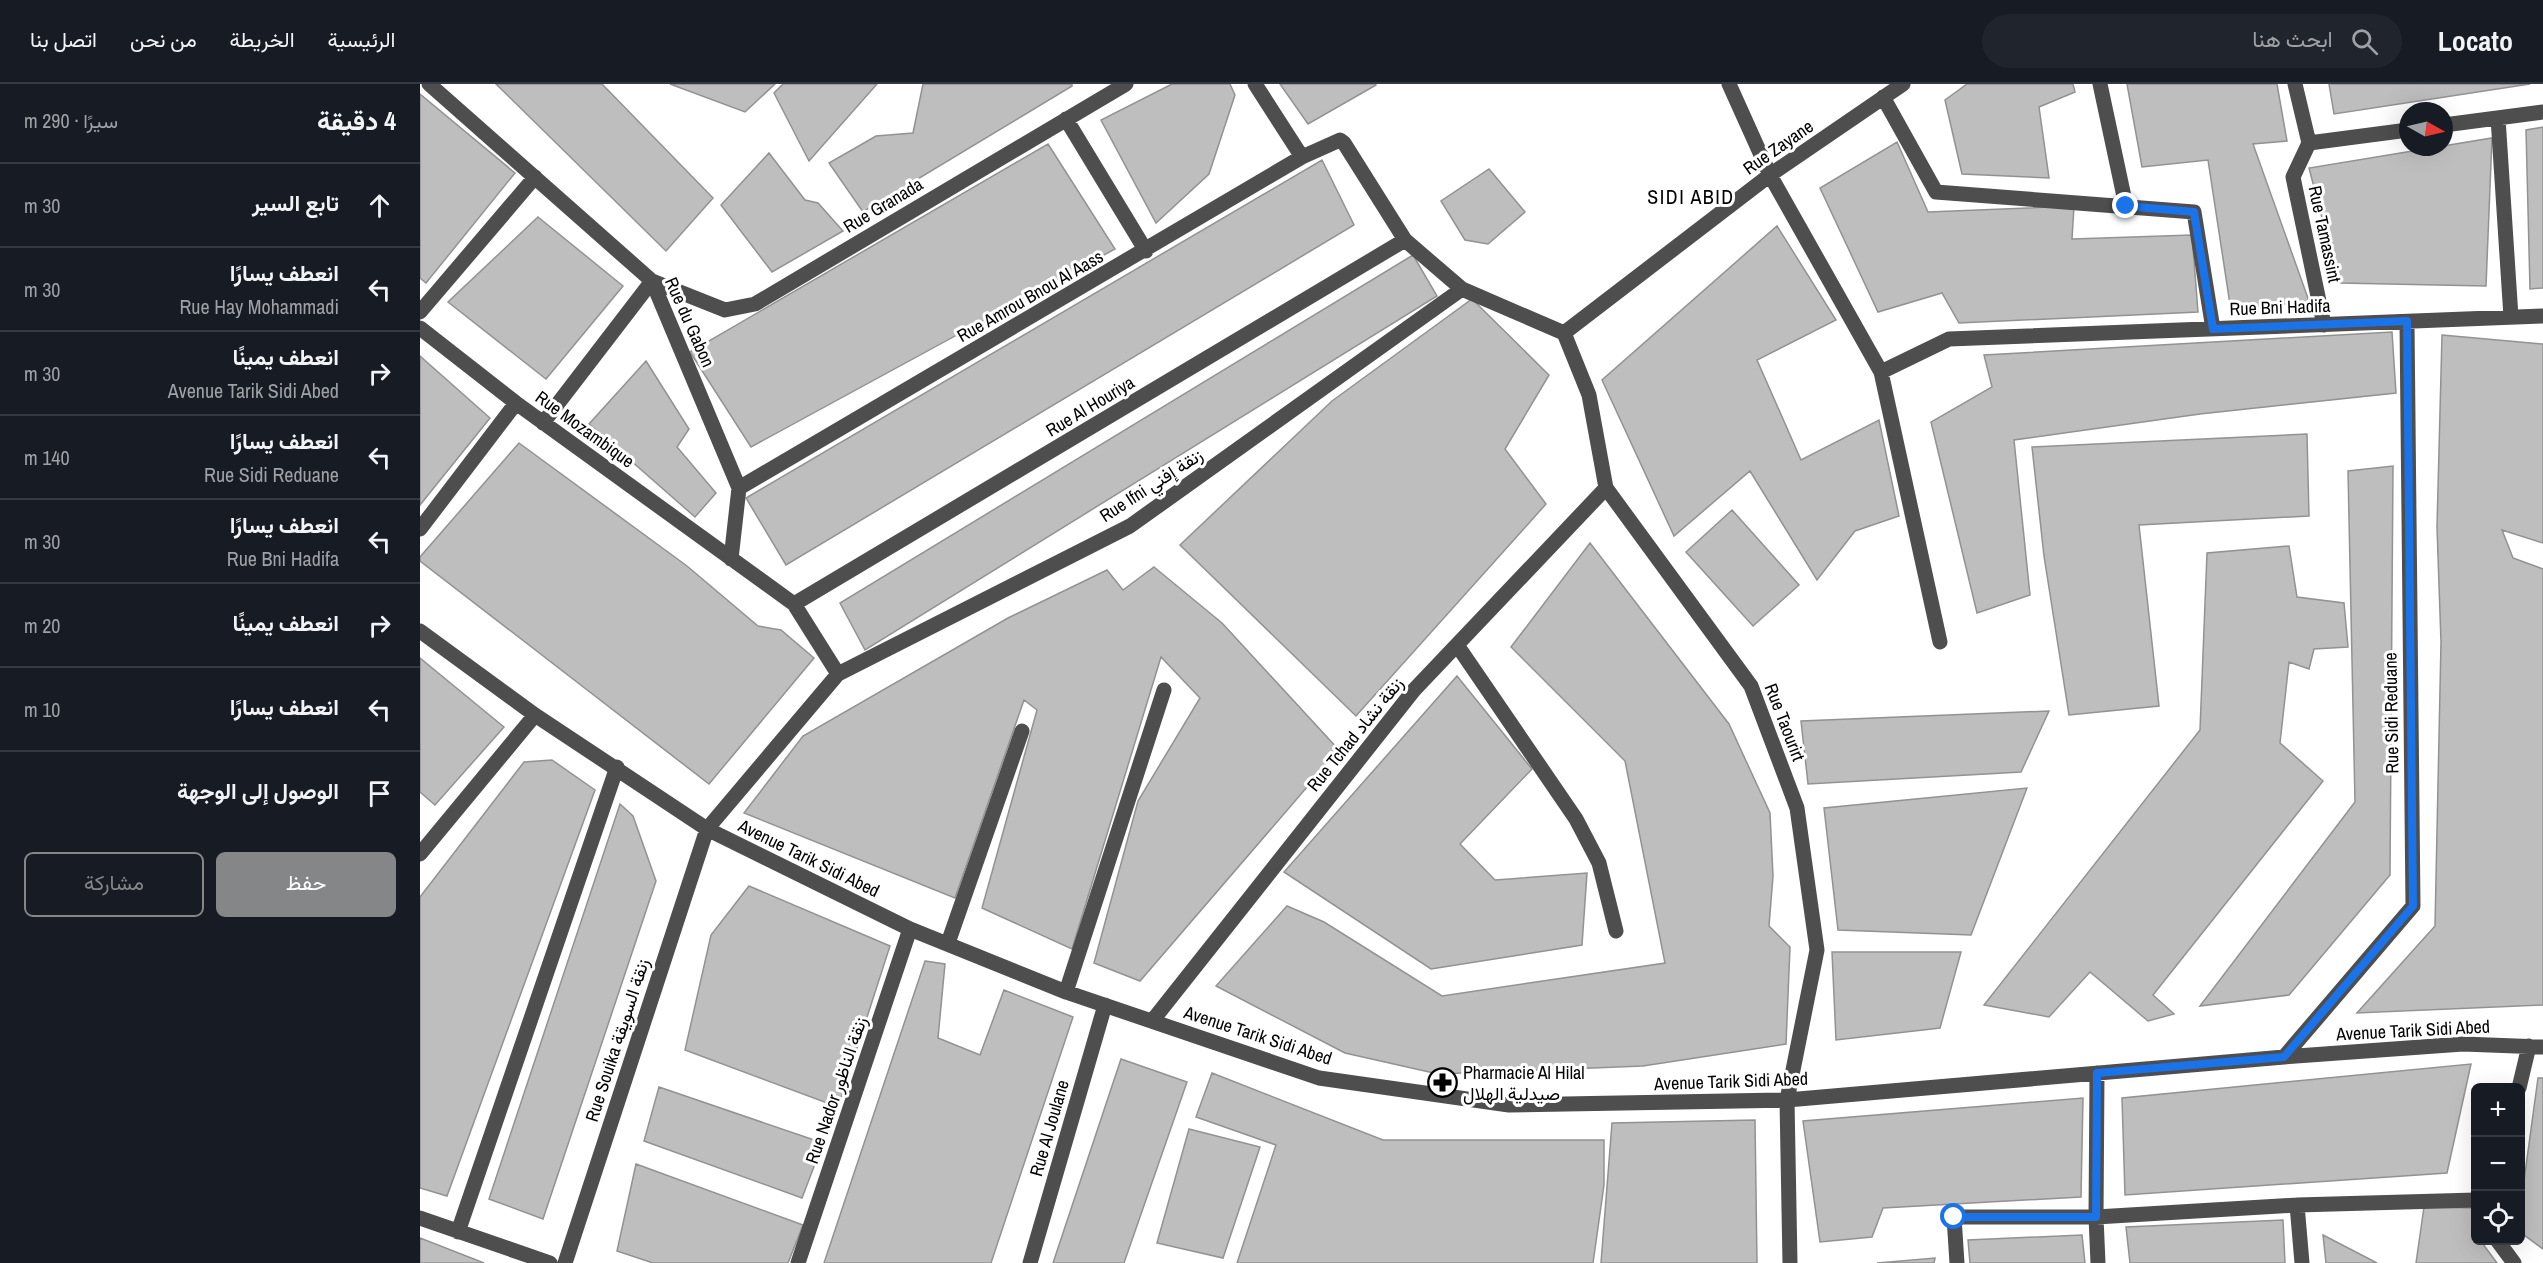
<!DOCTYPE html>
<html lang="ar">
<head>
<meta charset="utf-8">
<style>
	:root { --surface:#171b24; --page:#20242c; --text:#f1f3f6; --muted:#9ea1a6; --line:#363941; --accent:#858687 }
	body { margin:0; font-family:"Archivo Narrow",Vazirmatn,sans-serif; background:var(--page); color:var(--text); direction:rtl }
	.controls { position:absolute; right:18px; bottom:18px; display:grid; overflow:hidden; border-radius:9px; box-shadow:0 6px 24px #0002 }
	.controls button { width:54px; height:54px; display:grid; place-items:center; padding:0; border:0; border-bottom:2px solid var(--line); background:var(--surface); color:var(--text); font:30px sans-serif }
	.compass { position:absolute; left:1979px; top:18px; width:54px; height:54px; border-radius:50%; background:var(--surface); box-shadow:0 6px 24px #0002; rotate:98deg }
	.stop { position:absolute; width:18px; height:18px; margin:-14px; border:4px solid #1a73e8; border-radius:50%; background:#fff }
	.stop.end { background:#1a73e8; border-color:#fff; box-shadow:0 2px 6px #0008 }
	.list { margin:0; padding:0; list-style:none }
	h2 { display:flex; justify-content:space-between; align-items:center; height:78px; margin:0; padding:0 24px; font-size:26px }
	h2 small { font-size:20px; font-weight:400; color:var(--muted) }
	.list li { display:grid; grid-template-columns:39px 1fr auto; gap:18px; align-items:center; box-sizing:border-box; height:84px; padding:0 24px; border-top:2px solid var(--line) }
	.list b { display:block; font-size:22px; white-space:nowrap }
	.list p { margin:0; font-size:20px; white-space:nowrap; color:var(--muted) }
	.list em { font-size:20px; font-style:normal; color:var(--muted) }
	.actions { display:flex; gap:12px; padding:18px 24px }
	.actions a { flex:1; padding:14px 0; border:2px solid var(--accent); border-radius:9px; text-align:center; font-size:21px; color:var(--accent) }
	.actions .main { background:var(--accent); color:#fff }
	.icon { flex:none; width:33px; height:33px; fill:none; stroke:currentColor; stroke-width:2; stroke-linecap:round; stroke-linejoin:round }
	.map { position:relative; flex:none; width:2123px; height:1179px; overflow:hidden; direction:ltr }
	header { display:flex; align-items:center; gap:36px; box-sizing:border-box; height:84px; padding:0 30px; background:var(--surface); border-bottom:2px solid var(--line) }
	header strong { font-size:28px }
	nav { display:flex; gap:33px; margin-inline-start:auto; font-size:21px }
	.search { width:420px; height:54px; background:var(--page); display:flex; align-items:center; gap:15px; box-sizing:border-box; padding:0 21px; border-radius:33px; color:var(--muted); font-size:22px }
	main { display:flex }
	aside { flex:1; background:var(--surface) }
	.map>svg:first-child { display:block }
	.building { fill:#bebebe; stroke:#929292; stroke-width:1.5 }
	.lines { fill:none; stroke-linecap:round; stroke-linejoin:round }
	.minor { stroke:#4e4e4e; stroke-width:15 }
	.route { stroke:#1a73e8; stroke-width:8 }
	.labels { text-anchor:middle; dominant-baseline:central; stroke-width:6; stroke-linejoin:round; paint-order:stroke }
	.street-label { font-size:18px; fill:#000; stroke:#fff }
	.poi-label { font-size:18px; fill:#000; stroke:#fff; text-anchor:start }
	.neighbourhood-label { font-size:20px; letter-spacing:1.5px; fill:#000; stroke:#fff }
</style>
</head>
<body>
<header>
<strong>Locato</strong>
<div class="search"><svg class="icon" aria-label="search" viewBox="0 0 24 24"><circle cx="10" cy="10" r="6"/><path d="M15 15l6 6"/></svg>ابحث هنا</div>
<nav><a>الرئيسية</a><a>الخريطة</a><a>من نحن</a><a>اتصل بنا</a></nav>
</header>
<main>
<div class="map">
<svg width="2123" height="1179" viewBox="0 0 2123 1179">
	<rect width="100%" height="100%" fill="#fff"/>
	<path class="building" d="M76,0h106l111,114 -47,53z
		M250,0h105l-30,28z
		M363,0h94l-68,77 -35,-68z
		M503,0h149v2l-209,126 -34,-49 47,-27 37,-3z
		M752,0h58l5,11 -26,79 -53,49 -55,-103z
		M860,0h95l1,1 -68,39z
		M1547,0h106l2,8 -36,15 10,71 -87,-4 -17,-74z
		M1707,0h150l10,57 -34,3 56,157 -78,10 -23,-151 -66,7z
		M1909,0h201l-196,30z
		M0,10l95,79 -89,110 -6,-5z
		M2123,43v161l-13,1 -4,-159z
		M2072,54l-6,148 -147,-3 -30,-115z
		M1477,58l31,70 146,-6 -2,33 120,-4 6,77 -239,11 -17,-30 -64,19 -58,-124z
		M628,60l67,105 -364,198 -61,-95z
		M349,69l36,47 13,3 25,28 -71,41 -51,-67z
		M902,76l32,65 -568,340 -40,-67z
		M1069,85l36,43 -37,32 -23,-4 -24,-39z
		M118,133l85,69 -77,93 -98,-77z
		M1357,142l59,94 -79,40 44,100 78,-40 20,96 -44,15 -38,49 -67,-109 -76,65 -72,-156z
		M993,171l24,41 -572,354 -25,-47z
		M1052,215l77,76 -44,74 41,55 -190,212 -176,-171 152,-144z
		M1972,248l4,61 -196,21 -186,26 16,155 -53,18 -46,-191 61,-35 -8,-32z
		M2022,251l101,9v199l-41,-13 11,28 30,11v436l-186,8 78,-87 6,-284 -4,-115z
		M0,272l70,62 -70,87z
		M226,277l43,68 -12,18 39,46 -21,24 -106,-93z
		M1887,350l2,82 -170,9 20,181 -90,9 -25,-159 -12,-109z
		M99,359l168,123 71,60 23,4 33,28 -105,126 -289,-223v-4z
		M1973,382l-3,409 -101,120 -89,11 155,-204 -7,-331z
		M1312,426l67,75 -46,41 -67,-74z
		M1170,459l139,181 41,89 3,63 -4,50 21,21 -4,97 -143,22 -205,8 -93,-21 -129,-67 71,-80 37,16 118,74 223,-33 -40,-202 -114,-114z
		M1869,462l8,51 47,6 4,44 -34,2 -5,20 -20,-7 -9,81 43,38 -170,214 21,19 -26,7 -58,-49 -41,45 -65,-12 216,-275 7,-177z
		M734,483l68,56 117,127 -199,231 -46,-18 44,-162 62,-103 -39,-41 -89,292 -90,-41 55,-198 -13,-10 -69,198 -211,-85 59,-77 205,-118 99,-48 16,20z
		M0,574l84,69 -69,78 -15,-13z
		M1037,592l75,93 -72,75 35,36 92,-7 -5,72 -151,24 -147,-97z
		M1629,627l-28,61 -213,12 -7,-63z
		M132,676l43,30 -148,406 -27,-8v-291l104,-135z
		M1607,704l-56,147 -133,-5 -14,-122z
		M200,720l13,12 23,65 -113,338 -54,-20z
		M329,802l141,60 -52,161 -153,-57 26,-115z
		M1412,868h129l-21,76 -104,12z
		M505,877l20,3 -7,74 42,17 24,-65 69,27 -82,246h-167z
		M701,975l66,23 -63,181h-71z
		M2051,980l-24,109 -322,22 -3,-97z
		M792,989l171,67h221v45l-11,78h-356l39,-118 -80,-28z
		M2118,994h5v171l-23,-17v-22z
		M239,1003l164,56 -21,55 -158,-57z
		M1663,1014l-2,99 -198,11 -11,29 -52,5 -17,-121z
		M1335,1036l2,143h-156l11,-140z
		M769,1045l71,18 -37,111 -66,-15z
		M216,1080l167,61 -15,38h-135l-36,-12z
		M2004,1123l52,1v32h4l17,23h-81z
		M1863,1136l2,43h-155l-4,-36z
		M1662,1151l3,28h-115l-2,-23z
		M1903,1151l54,28h-51z
		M0,1154l64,25h-64z
		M1515,1174l-1,5h-57z"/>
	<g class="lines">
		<path class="minor" d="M9,0l223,197 87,207 -8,71
			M835,0l47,73
			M1309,0l41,91 111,197 59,270
			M1680,0l26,122
			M1875,0l14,59 -16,34 31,148
			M1463,13l53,95 258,20 19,117
			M2078,34l13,199
			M646,35l80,132
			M2024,41l99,-13
			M1889,59l99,-13
			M0,228l115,-135
			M0,244l96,75 278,201 44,70
			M1144,249l25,62 17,93 145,198 46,122 20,142 -30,150 3,163
			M1144,249l206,-158 133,-91
			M1461,288l68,-33 594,-23
			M123,339l109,-142 73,29 30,-6 371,-220
			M319,404l563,-331 38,-17 4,3 61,97 57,49 102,44
			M0,445l96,-126
			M374,520l611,-364
			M0,547l115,84 172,114 203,100 156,63 253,86 190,27 278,-5 497,-43 179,-13 80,3
			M1037,561l119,174 23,44 17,68
			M0,770l115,-139
			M528,859l74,-212
			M646,908l98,-302
			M733,936l261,-330 192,-202
			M1864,973l129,-151 -6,-584
			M1677,989l-1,144 2,46
			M2099,1004l10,-42
			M1877,1121l5,58
			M0,1134l130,45
			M38,1148l159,-465
			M2077,1156l17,23
			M145,1179l142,-434 131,-155 292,-148 332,-237
			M378,1179l112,-334
			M610,1179l75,-258
			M1537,1179l-3,-46h142l201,-12 179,-5"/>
	</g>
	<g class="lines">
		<path class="route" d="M1534,1133h142l1,-144 187,-16 129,-151 -6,-585 -194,8 -19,-117 -68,-6"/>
	</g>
	<defs>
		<symbol id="pharmacy-ring" viewBox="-11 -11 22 22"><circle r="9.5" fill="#fff" stroke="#000" stroke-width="1.5"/><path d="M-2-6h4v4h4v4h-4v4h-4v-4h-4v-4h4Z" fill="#000"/></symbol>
	</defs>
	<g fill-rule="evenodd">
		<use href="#pharmacy-ring" x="1006" y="982" width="33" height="33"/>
	</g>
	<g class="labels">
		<g class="street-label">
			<text transform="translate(1358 63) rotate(-35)">Rue Zayane</text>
			<text transform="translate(463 121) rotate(-31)">Rue Granada</text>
			<text transform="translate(1905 150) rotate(78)">Rue Tamassint</text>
			<text transform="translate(610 212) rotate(-30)">Rue Amrou Bnou Al Aass</text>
			<text transform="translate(1860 223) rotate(-2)">Rue Bni Hadifa</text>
			<text transform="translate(270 238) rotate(66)">Rue du Gabon</text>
			<text transform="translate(670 322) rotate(-31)">Rue Al Houriya</text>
			<text transform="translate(165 345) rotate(36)">Rue Mozambique</text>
			<text transform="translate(731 401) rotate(-33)">Rue Ifni زنقة إفني</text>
			<text transform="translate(1971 629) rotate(-91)">Rue Sidi Reduane</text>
			<text transform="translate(1365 638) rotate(69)">Rue Taourirt</text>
			<text transform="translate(935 650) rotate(-51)">Rue Tchad زنقة نشاد</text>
			<text transform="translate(389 774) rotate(26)">Avenue Tarik Sidi Abed</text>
			<text transform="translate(1993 946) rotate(-3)">Avenue Tarik Sidi Abed</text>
			<text transform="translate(838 951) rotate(18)">Avenue Tarik Sidi Abed</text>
			<text transform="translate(197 956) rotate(-72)">Rue Souika زنقة السويقة</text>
			<text transform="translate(1311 997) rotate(-2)">Avenue Tarik Sidi Abed</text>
			<text transform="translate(416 1006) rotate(-71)">Rue Nador زنقة الناظور</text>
			<text transform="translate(629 1044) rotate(-74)">Rue Al Joulane</text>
		</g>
		<g class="poi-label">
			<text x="1043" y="988">Pharmacie Al Hilal<tspan x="1043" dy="21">صيدلية الهلال</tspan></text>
		</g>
		<g class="neighbourhood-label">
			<text x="1271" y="112">SIDI ABID</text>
		</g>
	</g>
</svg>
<div class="controls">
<button>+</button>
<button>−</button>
<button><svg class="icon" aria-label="locate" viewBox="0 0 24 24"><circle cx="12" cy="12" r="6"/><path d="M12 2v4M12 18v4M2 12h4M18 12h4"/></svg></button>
</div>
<svg class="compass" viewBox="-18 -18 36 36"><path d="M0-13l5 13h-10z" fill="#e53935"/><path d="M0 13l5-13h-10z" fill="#9ea1a6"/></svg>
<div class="stop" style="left:1534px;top:1133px"></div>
<div class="stop end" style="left:1706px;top:122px"></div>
</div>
<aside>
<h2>4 دقيقة<small>سيرًا · 290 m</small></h2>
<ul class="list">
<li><svg class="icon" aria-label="ahead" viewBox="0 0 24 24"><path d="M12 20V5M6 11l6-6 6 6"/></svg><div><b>تابع السير</b></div><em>30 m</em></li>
<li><svg class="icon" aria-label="left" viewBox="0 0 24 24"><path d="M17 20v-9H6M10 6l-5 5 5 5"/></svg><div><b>انعطف يسارًا</b><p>Rue Hay Mohammadi</p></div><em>30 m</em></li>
<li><svg class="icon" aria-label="right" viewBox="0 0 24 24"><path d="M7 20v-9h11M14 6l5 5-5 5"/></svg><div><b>انعطف يمينًا</b><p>Avenue Tarik Sidi Abed</p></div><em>30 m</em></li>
<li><svg class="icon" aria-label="left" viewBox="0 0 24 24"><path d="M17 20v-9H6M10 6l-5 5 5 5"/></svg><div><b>انعطف يسارًا</b><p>Rue Sidi Reduane</p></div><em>140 m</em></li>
<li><svg class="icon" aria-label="left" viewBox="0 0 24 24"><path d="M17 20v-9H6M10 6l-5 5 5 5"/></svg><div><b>انعطف يسارًا</b><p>Rue Bni Hadifa</p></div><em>30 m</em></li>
<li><svg class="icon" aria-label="right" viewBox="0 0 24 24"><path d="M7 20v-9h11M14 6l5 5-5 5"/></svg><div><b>انعطف يمينًا</b></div><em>20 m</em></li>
<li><svg class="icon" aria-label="left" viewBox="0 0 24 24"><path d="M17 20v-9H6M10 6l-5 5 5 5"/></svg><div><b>انعطف يسارًا</b></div><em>10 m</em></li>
<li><svg class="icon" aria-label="arrive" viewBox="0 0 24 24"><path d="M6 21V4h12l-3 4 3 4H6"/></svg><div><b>الوصول إلى الوجهة</b></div></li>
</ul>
<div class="actions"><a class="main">حفظ</a><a>مشاركة</a></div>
</aside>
</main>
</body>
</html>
